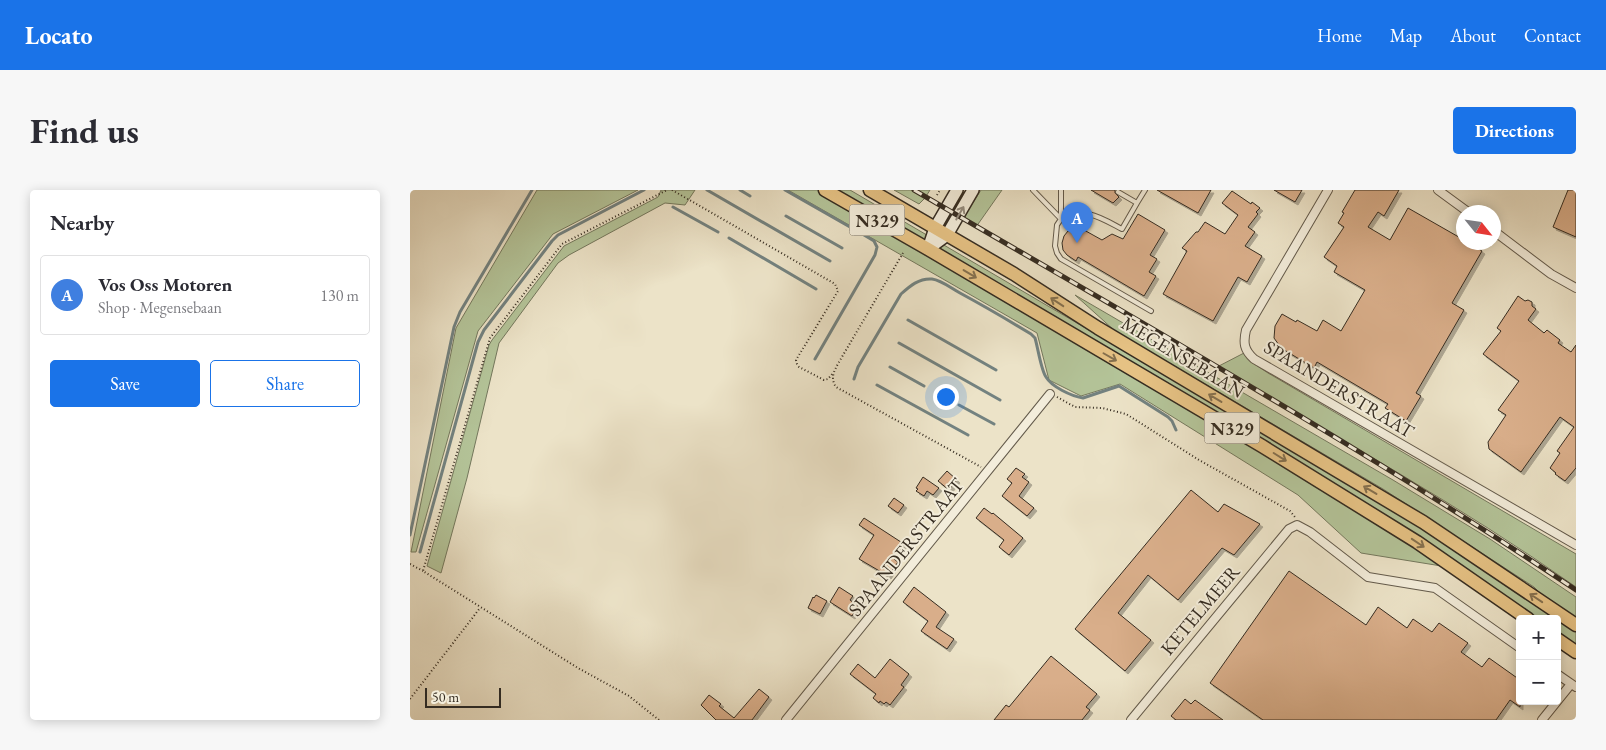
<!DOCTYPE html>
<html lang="en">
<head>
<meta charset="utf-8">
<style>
	:root { --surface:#fff; --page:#f7f7f7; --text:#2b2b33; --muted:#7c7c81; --line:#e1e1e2; --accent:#1a73e8 }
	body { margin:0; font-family:"EB Garamond",serif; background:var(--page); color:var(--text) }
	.controls { position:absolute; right:15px; bottom:15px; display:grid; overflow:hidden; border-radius:5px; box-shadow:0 2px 12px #0003 }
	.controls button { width:45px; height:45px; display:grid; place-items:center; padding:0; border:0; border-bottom:1px solid var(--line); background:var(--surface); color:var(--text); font:25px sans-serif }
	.compass { position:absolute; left:1046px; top:15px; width:45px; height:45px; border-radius:50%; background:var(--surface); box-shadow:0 2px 12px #0003; rotate:120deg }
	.scale { position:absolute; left:15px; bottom:12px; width:76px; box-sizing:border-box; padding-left:5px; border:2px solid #352c21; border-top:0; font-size:14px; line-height:18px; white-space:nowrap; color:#352c21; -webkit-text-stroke:4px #f3eddb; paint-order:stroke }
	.you { position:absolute; left:535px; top:206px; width:18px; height:18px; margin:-12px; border:4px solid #fff; border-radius:50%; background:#1a73e8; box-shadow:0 0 0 8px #1a73e833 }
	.badge { display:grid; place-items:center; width:32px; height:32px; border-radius:50%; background:var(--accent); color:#fff; font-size:16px; font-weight:700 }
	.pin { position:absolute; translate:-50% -41px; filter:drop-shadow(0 1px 2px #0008) }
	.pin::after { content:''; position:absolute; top:26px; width:18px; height:15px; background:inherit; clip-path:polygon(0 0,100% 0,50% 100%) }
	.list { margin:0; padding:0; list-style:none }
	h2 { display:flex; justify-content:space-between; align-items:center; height:65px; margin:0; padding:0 20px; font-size:21px }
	h2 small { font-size:16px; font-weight:400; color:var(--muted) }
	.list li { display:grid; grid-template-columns:32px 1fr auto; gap:15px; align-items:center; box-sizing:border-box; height:80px; margin:0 10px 10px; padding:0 10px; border:1px solid var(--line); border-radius:5px }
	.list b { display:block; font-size:19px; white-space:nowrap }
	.list p { margin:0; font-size:16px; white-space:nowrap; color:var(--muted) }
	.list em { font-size:16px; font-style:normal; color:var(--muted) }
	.actions { display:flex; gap:10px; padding:15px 20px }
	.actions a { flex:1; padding:11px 0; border:1px solid var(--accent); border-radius:5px; text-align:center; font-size:18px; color:var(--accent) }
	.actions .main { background:var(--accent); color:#fff }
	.map { position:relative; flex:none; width:1166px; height:530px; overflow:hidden; border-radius:5px }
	header { display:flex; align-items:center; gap:30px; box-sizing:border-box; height:70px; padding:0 25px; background:var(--accent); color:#fff }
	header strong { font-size:24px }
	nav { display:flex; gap:28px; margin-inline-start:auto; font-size:18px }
	.intro { display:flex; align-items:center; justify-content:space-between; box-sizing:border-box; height:120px; padding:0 30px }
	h1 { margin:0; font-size:35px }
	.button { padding:12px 22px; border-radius:5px; background:var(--accent); color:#fff; font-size:18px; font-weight:700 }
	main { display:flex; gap:30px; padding:0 30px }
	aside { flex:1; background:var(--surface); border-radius:5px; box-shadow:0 2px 12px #0003 }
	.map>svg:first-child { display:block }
	.green { fill:#b4c499; stroke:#74785d }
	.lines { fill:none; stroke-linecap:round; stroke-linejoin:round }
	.stream { stroke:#738280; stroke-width:3 }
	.building { fill:#d9ae8a; stroke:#352c21; filter:url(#shadow) }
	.service-casing { stroke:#635a4b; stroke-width:6 }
	.minor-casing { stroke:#635a4b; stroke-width:10 }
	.secondary-casing { stroke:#352c21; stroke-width:14 }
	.primary-casing { stroke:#352c21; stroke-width:15 }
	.path { stroke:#352c21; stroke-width:2; stroke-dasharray:1 2.5; stroke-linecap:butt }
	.service { stroke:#f3eddb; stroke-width:4 }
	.minor { stroke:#f3eddb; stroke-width:8 }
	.secondary { stroke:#f3eddb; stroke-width:11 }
	.primary { stroke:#e6c284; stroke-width:12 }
	.rail-casing { stroke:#352c21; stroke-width:5 }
	.rail { stroke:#f3eddb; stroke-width:3; stroke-dasharray:9; stroke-linecap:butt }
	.oneway { stroke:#948c7e }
	.oneway2 { stroke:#85704e }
	.labels { text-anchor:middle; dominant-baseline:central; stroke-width:4; stroke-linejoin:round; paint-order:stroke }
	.shield { fill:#f3eddb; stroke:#6e6659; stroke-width:1 }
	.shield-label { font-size:18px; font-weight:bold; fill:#352c21 }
	.street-label { font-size:19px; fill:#352c21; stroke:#f3eddb }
</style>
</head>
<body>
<header>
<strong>Locato</strong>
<nav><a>Home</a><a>Map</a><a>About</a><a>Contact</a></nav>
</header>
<div class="intro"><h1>Find us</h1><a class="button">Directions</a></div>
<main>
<aside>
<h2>Nearby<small></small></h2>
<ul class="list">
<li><span class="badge" style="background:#3f7fe0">A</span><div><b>Vos Oss Motoren</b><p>Shop · Megensebaan</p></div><em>130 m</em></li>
</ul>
<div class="actions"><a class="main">Save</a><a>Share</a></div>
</aside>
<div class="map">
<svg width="1166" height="530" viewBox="0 0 1166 530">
	<defs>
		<filter id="shadow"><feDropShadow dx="3" dy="3" stdDeviation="0" flood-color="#0004"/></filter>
	</defs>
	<rect width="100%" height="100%" fill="#ece3c8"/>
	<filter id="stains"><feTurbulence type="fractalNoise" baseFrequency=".004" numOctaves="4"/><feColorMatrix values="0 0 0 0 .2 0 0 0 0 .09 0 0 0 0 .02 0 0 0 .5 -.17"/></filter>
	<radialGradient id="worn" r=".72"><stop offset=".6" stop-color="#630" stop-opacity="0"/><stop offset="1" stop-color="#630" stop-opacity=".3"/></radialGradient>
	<path class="green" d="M127,0h101l-85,44 -75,97 -62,221h-5l45,-224z
		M251,0h34l-10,15 -20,-2 -96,52 -11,8 -59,80 -32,135 -26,95 -14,-7 62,-221 3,-5 72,-94 94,-49z
		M378,0h62l517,303 107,68 102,69v19l-19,-13v-17h-25l-72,-50 -99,-16 -63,-58 -178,-111 -39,12 -32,-16 -12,-47z
		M484,0h36l-5,8 -6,6z
		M571,0h21l-26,37 -14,-7z
		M665,105l318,185 97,59 86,58v25l-14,-7 -28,-28 -151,-98 -268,-158z
		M834,163l6,8 18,12 308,181v33c-115,-81 -238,-149 -359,-220z"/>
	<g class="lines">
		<path class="stream" d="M297,0l123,71
			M330,0l10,6
			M375,0l79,45 10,6 3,6 -2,8 -60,104
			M263,17l45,25
			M376,26l56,32
			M319,48l87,51
			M498,130l88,50
			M489,153l101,57
			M480,177l34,19
			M444,189l4,-12 43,-73c9,-8 18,-16 31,-15 9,1 19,9 28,14 24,13 48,27 71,41l4,4c3,10 6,32 11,39 6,10 25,19 37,21l36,-12 49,31 4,4 4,9
			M467,195l91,50
			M549,215l35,19
			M0,345l44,-208 6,-15 72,-122
			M10,362l58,-210 6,-12 68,-89 6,-6 86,-45"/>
	</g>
	<path class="building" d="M681,0h24v3l4,4 -6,6z
		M747,0h54l-13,23z
		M864,0h28l-7,12z
		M945,0h44l-15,26 -6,-4 -10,15 22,13 18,-32 56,32v2h4l14,9 -30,52 12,7 -48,83 5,3 -15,25 -21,-13 3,-4 -71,-42 -3,6 -33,-20 -7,-10 1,-12 7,-12 14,8 1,-2 20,11 6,-11 18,11 24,-41 -31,-18 3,-6 -13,-9 20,-30 -6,-4 6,-10 -2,-1z
		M1158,0h8v47l-23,-10z
		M822,1l19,13 1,-2 8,6 -4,4 2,2 -10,13 7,5 -10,14 17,10 -15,26 -9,-5 -25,44 -50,-27 24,-43 -5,-3 14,-16h2l7,-10 20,12 13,-19 -16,-12z
		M728,24l27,16 -15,25 7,4 -8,13 7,4 -12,20 -66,-39 -2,4 -9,-6 -4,-5 -1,-7 2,-7 4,-5 7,-3 9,2 18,10 10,-6 11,5z
		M1108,106l7,5 3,-1 4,2v4l4,3 -8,11 16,13 3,-3 13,10 -2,3 13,9 5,-7v123l-11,13 -10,-7 1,-1 -6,-5 10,-15 -3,-2 17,-24 -14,-10 -39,55 -32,-23 -1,-7 18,-27 -8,-5 21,-29 -36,-27 18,-23 -4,-3z
		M606,278l9,6 -3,3 7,5 -10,14 15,12 -7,8 -25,-20 10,-13 -5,-4z
		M537,281l10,9 -8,10 -11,-9z
		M513,287l16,11 -6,7 -6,-4 -3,5 -8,-5 2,-2 -2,-1z
		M781,300l27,22 6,-8 36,20 -26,31 -12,-7 -44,52 -30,-25 -30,38 33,27 -26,31 -50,-42z
		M484,308l10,7 -6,8 -10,-7z
		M574,318l8,6 1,-1 30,25 -14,17 -10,-8 5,-7 -28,-22z
		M454,328l40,26 -10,15 4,3 -10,14 -29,-17 15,-24 -15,-10z
		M879,381l77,54 12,-18 29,21 6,-9 19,13 7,-9 29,20 -7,9 21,15 7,-9 31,22v27l-10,-7 -14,20h-233l-53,-37z
		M429,397l14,9 -3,4 8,6 -6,10 -22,-14z
		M504,397l32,25 -10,15 18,12 -7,10 -26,-18 7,-10 -25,-19z
		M406,405l11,6 -7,13 -12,-6 5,-11 1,1z
		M641,466l46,38 -11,13 4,3 -8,10h-88l12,-15 3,2z
		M480,469l19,15 -8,11 3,2 -14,18 -4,-3 -2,2 -4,-3 -1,2 -6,-5 3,-4 -26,-20 8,-10 17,14z
		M349,499l10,8 -17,23h-36l-15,-15 8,-10 12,9 -2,2 15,12z
		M775,509l6,5 4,-4 28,20h-47l-5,-4z"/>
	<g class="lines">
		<defs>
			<path id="service" d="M623,0l28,29c23,-13 40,-1 61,10l15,-26
				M651,0v29l-4,6 -2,21 2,7 4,6 90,52
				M708,2l19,11 8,-13"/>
			<path id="minor" d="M918,0l-82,140c-3,13 -2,20 8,29l322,186
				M1028,0l30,22
				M1084,41l57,43 25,14
				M1147,484l19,13
				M376,530l264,-326
				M721,530l158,-191 8,-4 13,7 58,45 67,11 85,60
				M1132,530l29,-36"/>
			<path id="secondary" d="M518,59l19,-14 26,-45
				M518,59l7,-21 22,-38"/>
			<path id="primary" d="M415,0l103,59 334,197 155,96 111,77
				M460,0l144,84 84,54 325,194 153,103
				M1147,449l19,13"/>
		</defs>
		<use href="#service" class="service-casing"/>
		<use href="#minor" class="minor-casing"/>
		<use href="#secondary" class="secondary-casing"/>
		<use href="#primary" class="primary-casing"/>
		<path class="path" d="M262,0l163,94 3,7 -42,69 1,4 2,3 25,13 4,-1 5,-6
			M527,5l3,-5
			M493,63l-64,109c-5,9 -9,16 -3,25l145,80
			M647,207l18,10 27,1 24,6 73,46 91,51 5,6
			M0,374l13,7
			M0,509l70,-91
			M249,530l-30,-24 -51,-28 -155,-97 67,-233 72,-94 105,-54"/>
		<use href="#service" class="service"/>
		<use href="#minor" class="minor"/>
		<use href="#secondary" class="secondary"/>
		<use href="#primary" class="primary"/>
		<defs>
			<path id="rail" d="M504,0c223,130 448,257 662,400"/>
		</defs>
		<use href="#rail" class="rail-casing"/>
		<use href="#rail" class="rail"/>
	</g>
	<defs><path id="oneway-shaft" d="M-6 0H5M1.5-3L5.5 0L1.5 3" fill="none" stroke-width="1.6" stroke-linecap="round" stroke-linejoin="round" transform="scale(1.25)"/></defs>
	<use class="oneway" href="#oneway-shaft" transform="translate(550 23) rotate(-60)"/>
	<g class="oneway2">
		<use href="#oneway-shaft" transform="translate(560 84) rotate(31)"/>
		<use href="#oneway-shaft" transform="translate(647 112) rotate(-147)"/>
		<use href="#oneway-shaft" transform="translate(700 167) rotate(30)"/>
		<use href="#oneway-shaft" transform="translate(805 208) rotate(-149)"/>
		<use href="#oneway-shaft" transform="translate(870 267) rotate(32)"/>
		<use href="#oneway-shaft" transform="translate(960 300) rotate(-149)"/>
		<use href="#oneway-shaft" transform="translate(1008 353) rotate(34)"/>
		<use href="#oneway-shaft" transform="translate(1126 408) rotate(-146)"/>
	</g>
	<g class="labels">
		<g class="shield">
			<rect x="439.5" y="14.5" width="55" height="31" rx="4"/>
			<rect x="794.5" y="222.5" width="55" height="31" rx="4"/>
		</g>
		<g class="shield-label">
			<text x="467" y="30">N329</text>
			<text x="822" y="238">N329</text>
		</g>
		<g class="street-label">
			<text transform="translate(773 167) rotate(31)">MEGENSEBAAN</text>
			<text transform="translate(929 199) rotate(31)">SPAANDERSTRAAT</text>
			<text transform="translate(496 357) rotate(-51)">SPAANDERSTRAAT</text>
			<text transform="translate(790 420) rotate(-50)">KETELMEER</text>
		</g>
	</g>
	<rect width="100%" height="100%" filter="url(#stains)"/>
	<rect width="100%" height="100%" fill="url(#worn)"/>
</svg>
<div class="controls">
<button>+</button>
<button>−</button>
</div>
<svg class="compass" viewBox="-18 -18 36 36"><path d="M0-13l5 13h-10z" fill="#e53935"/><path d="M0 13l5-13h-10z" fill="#7c7c81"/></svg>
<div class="scale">50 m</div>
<div class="you"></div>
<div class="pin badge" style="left:667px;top:53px;background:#3f7fe0">A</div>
</div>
</main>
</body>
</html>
